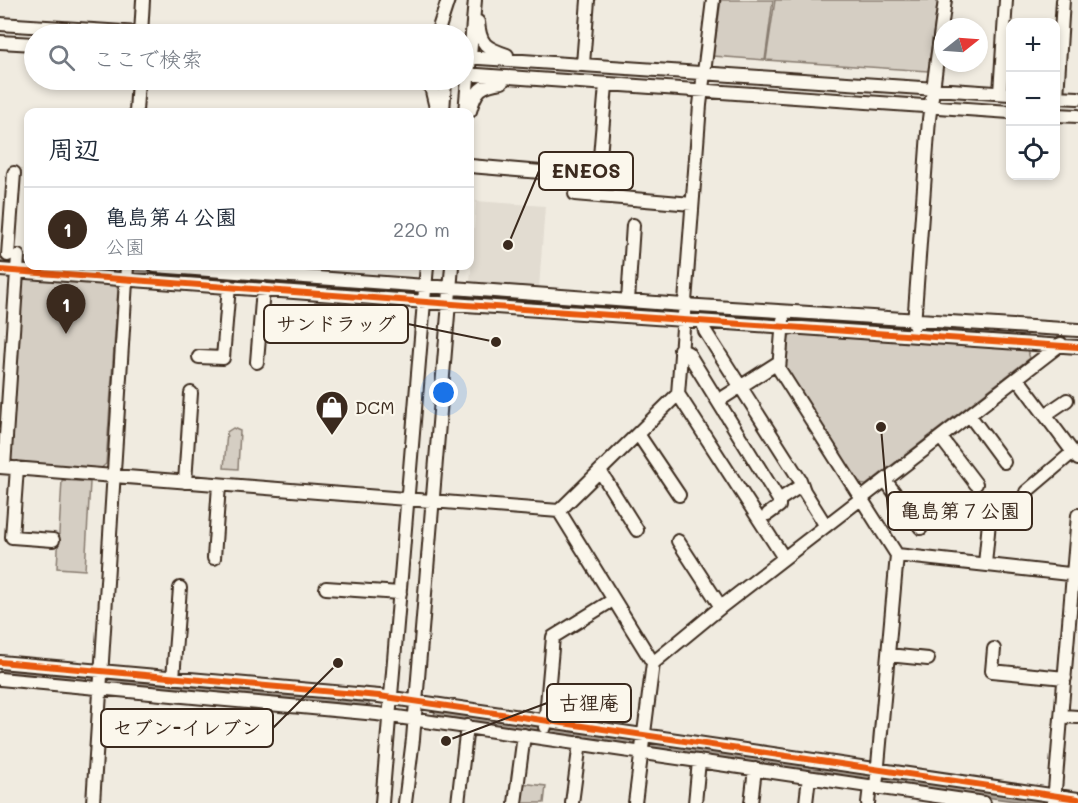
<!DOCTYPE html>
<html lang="ja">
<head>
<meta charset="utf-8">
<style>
	:root { --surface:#fff; --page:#f2f2f3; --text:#1f2937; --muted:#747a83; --line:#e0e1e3; --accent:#3b2a1e }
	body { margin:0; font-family:Mali,"Klee One",sans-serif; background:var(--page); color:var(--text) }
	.controls { position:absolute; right:18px; top:18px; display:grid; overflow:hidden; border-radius:12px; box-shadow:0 3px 9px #0003 }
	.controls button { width:54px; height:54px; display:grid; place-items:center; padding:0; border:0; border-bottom:2px solid var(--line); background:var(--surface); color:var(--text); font:30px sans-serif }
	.compass { position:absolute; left:934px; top:18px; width:54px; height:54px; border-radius:50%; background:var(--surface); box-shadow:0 3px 9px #0003; rotate:73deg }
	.you { position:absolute; left:444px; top:393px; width:21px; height:21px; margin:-15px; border:4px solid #fff; border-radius:50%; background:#1a73e8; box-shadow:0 0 0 9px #1a73e833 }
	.badge { display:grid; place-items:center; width:39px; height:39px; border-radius:50%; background:var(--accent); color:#fff; font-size:20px; font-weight:700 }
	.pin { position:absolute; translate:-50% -50px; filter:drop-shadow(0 2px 3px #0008) }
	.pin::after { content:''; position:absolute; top:32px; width:21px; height:18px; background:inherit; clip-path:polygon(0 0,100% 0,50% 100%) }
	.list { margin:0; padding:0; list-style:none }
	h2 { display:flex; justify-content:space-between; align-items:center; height:78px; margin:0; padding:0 24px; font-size:26px }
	h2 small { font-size:20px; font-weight:400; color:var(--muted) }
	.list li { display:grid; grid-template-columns:39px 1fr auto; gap:18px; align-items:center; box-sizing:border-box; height:84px; padding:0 24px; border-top:2px solid var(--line) }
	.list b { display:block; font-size:22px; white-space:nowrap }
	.list p { margin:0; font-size:20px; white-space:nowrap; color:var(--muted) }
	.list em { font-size:20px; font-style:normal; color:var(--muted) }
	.icon { flex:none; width:33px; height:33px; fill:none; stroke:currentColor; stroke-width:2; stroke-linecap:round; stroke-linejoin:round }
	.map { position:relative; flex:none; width:1078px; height:803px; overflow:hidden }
	.search { position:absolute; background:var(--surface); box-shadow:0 3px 9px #0003; left:24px; top:24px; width:450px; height:66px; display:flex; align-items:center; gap:15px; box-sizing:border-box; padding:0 21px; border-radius:33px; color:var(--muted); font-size:22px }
	.panel { position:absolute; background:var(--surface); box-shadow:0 3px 9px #0003; left:24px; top:108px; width:450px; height:162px; border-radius:12px }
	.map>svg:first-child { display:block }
	.built { fill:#e2dcd1 }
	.green { fill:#d5cec3; stroke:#887c70; stroke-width:1.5 }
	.water { fill:#aca397; stroke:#7f7367; stroke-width:1.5 }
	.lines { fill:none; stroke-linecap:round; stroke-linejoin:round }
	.minor-casing { stroke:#3b2a1e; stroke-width:16 }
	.minor { stroke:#fbf7ec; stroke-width:12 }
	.cycleway-casing { stroke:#fbf7ec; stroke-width:10 }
	.cycleway { stroke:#e8590c; stroke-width:6 }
	.labels { text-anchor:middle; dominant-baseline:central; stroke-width:4.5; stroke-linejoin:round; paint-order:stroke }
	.poi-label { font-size:18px; fill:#3b2a1e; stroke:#fbf7ec; text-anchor:start }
	.leader { fill:none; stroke:#3b2a1e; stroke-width:2 }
	.callout-dot { fill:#3b2a1e; stroke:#fbf7ec; stroke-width:2 }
	.callout { fill:#fbf7ec; stroke:#3b2a1e; stroke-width:2 }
	.callout-label { font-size:20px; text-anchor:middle; font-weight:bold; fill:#3b2a1e }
</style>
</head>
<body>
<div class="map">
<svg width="1078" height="803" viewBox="0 0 1078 803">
	<rect width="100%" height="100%" fill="#f0ebe0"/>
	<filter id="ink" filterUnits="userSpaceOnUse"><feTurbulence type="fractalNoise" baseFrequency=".0167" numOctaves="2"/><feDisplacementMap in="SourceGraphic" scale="12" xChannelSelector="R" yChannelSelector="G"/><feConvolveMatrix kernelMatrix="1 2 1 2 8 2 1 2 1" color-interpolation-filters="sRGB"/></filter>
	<g filter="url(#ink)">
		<path class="built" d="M476,201l69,5 -6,82 -69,-5z"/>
		<path class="green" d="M721,0h52l-8,60 -52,-4z
			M775,0h163l-10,71 -162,-11z
			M24,277l90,7 4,5 -12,175 -6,5 -87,-8 -4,-4 11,-174z
			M793,333l234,17 3,8 -164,127 -8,-1 -72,-114 3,-34z
			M233,428l7,3 -2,38 -14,-1 3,-36z
			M62,480l28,2 -5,88 -28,-2z
			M521,783l25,3 -2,17h-25z"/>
		<path class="water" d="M0,261l28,2v3h41l335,23v5l-404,-28z
			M469,294l558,39v5l-558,-38z
			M0,667l369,33v8l-369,-35z
			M435,710l614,88 13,5h-33l-137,-19 -458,-67z"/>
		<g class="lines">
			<defs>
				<path id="minor" d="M713,0l-13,105 -22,289 106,164
					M478,22c2,23 8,26 29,33
					M0,24l155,10
					M141,34l2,-34
					M437,34l11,-34
					M0,42l34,2
					M464,57l546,37
					M583,64l5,-64
					M464,74l546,38
					M421,80l10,7 6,25
					M1000,93l6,-93
					M1056,97l22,1
					M1057,97l6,-97
					M470,111c6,-21 10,-26 32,-29
					M136,112l2,-32
					M443,112l2,-32
					M465,112l10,-112
					M1056,115l22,1
					M470,166l95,8
					M599,169l7,-84
					M575,194l117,10
					M8,255l6,-82
					M155,266l528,39 395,25
					M0,270l466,35 612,42
					M628,301l5,-76
					M783,320l-4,49 118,186 -21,232
					M703,322l2,9 95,149 4,11 22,35
					M914,325l15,-206 16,-119
					M680,349l8,4 91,147
					M199,357l24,1 6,-72
					M257,362l6,-73
					M1018,379l60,80
					M718,401l61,-39
					M1045,415l22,-15
					M970,416l34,46
					M638,434l41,61
					M941,438l35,46
					M0,467l559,44 119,-117
					M4,467l14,-211
					M17,468l-5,69 41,3
					M600,471l37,59
					M885,480l36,48
					M185,482l6,-89
					M1026,492l47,-40
					M559,511l94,152 -18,140
					M768,514l11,-8v-6l23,-15
					M678,541l43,66
					M897,555l181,20
					M214,558l5,-73
					M985,564l4,-42
					M326,588l74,5
					M994,649l-2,22 73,7
					M888,655l40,4
					M0,662l379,34 699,103
					M653,663l68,-56 340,-263
					M173,678l7,-90
					M0,679l377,35 607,89
					M1062,716l16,1
					M545,727l8,-90 60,-37
					M1054,802l24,-287
					M93,803l34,-537
					M382,803l45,-537
					M405,803l8,-64 39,-473
					M458,803l9,-77
					M515,803l9,-68
					M572,803l8,-60
					M695,803l4,-42
					M751,803l4,-34
					M806,803l3,-26
					M868,803l2,-17"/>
			</defs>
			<use href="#minor" class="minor-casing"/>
			<use href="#minor" class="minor"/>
			<defs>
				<path id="cycleway" d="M0,270l466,35 612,42
					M0,662l379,34 699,103"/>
			</defs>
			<use href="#cycleway" class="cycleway-casing"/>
			<use href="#cycleway" class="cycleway"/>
		</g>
	</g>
	<defs>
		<symbol id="shop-pin" viewBox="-11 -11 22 30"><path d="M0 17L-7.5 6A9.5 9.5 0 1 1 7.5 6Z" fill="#3b2a1e" stroke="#fbf7ec"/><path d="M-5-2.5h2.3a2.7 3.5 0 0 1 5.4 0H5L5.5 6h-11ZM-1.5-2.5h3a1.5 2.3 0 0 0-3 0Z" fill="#fff"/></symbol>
	</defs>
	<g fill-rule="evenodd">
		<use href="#shop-pin" x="313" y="388" width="38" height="52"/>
	</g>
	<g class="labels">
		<g class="poi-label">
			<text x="355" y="407">DCM</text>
		</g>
	</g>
	<path class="leader" d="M508 245L539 171M496 342L408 324M881 427L888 511M446 741L547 703M338 663L273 728"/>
	<g class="callout-dot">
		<circle cx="508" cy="245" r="6"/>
		<circle cx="496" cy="342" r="6"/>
		<circle cx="881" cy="427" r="6"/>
		<circle cx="446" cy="741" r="6"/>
		<circle cx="338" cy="663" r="6"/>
	</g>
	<g class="callout">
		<rect x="539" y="152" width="94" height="38" rx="6"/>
		<rect x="264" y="305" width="144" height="38" rx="6"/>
		<rect x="888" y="492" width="144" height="38" rx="6"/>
		<rect x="547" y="684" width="84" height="38" rx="6"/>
		<rect x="101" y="709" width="172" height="38" rx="6"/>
	</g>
	<g class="callout-label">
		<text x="586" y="178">ENEOS</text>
		<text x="336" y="331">サンドラッグ</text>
		<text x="960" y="518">亀島第７公園</text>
		<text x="589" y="710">古狸庵</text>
		<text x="187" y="735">セブン-イレブン</text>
	</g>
</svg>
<div class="controls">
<button>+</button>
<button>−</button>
<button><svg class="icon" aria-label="locate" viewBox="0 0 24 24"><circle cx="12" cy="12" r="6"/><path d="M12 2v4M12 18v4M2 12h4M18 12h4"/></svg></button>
</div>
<svg class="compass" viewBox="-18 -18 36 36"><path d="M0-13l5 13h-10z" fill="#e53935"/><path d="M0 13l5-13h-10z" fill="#747a83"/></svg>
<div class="you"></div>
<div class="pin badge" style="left:66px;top:334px">1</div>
<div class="search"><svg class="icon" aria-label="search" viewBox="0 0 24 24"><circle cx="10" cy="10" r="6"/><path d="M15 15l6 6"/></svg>ここで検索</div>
<section class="panel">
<h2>周辺<small></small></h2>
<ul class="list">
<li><span class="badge">1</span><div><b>亀島第４公園</b><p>公園</p></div><em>220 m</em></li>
</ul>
</section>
</div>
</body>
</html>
